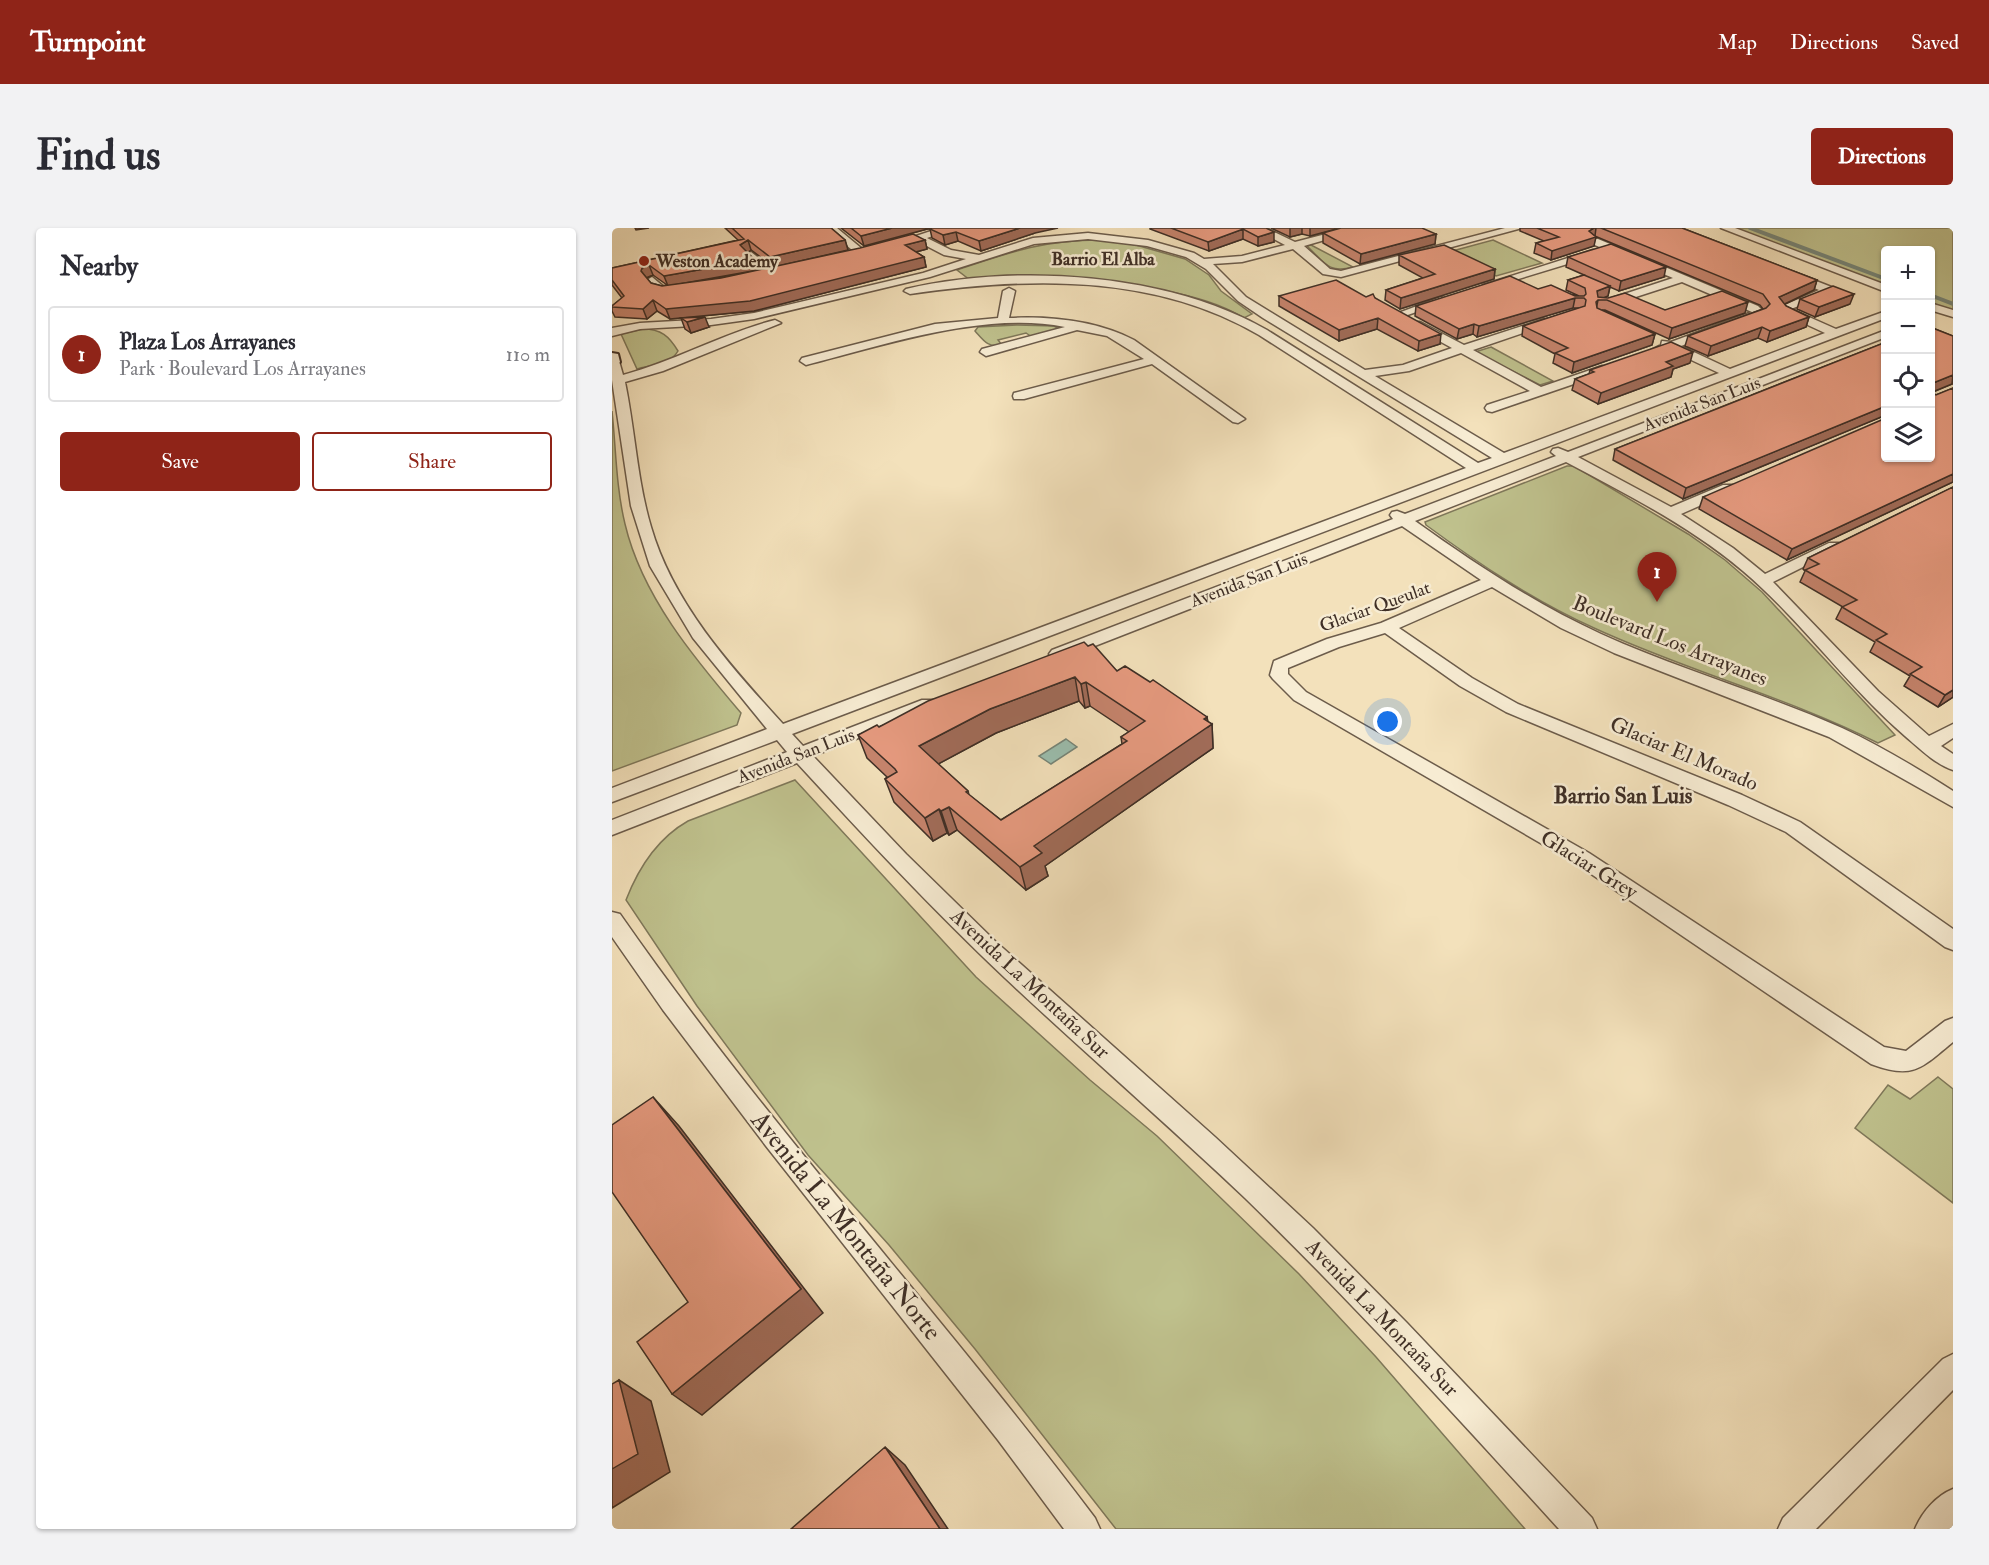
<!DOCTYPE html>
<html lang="en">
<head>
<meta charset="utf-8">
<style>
	:root { --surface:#fff; --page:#f2f2f3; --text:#2b2b33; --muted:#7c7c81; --line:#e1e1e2; --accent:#8f2418 }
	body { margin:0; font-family:"IM FELL Double Pica",serif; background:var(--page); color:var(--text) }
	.controls { position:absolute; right:18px; top:18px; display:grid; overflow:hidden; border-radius:6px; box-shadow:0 2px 4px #0004 }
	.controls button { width:54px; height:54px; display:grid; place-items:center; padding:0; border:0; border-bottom:2px solid var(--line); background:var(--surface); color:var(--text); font:30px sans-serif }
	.you { position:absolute; left:776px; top:494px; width:21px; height:21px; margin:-15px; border:4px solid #fff; border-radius:50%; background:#1a73e8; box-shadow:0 0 0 9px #1a73e833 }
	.badge { display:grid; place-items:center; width:39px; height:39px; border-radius:50%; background:var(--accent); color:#fff; font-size:20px; font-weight:700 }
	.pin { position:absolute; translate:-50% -50px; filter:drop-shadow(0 2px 3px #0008) }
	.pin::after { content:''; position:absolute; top:32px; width:21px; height:18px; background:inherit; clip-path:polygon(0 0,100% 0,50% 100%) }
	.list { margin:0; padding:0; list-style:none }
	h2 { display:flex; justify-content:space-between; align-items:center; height:78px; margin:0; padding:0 24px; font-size:26px }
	h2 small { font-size:20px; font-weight:400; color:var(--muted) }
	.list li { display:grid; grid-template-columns:39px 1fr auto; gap:18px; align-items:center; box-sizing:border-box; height:96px; margin:0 12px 12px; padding:0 12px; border:2px solid var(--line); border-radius:6px }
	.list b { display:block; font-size:22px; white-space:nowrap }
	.list p { margin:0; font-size:20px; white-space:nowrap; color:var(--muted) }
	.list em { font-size:20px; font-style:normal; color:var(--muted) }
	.actions { display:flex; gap:12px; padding:18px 24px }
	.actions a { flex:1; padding:14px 0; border:2px solid var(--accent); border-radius:6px; text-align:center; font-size:21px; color:var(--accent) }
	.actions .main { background:var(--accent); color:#fff }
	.icon { flex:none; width:33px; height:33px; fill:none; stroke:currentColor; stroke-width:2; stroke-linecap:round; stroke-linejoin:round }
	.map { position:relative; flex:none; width:1341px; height:1301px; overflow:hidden; border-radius:6px }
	header { display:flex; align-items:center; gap:36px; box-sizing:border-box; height:84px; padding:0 30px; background:var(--accent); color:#fff }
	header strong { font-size:28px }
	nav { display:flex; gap:33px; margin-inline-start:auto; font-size:21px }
	.intro { display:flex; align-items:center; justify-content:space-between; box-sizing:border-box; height:144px; padding:0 36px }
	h1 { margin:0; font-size:42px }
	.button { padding:15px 27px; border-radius:6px; background:var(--accent); color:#fff; font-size:21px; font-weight:700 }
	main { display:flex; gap:36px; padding:0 36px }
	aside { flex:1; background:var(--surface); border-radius:6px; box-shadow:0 2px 4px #0004 }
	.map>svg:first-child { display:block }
	.green { fill:#bfc18d; stroke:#7f785a; stroke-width:1.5 }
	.water { fill:#9bbeae; stroke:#768578; stroke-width:1.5 }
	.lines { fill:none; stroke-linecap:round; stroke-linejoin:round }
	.stream { stroke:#768578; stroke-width:4 }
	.street-casing { stroke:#6c5c4b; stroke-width:3 }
	.secondary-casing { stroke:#3f2f26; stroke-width:4 }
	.street { fill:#f7ecd3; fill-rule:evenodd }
	.secondary { fill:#f7ecd3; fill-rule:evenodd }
	.wall { fill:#c6846d; stroke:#3f2f26; stroke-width:1.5; fill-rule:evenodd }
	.shaded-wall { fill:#a16c59; stroke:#3f2f26; stroke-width:1.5 }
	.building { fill:#e69a7f; stroke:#3f2f26; stroke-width:1.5; fill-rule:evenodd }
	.poi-dot { fill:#8f2418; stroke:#f7ecd3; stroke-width:2 }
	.labels { text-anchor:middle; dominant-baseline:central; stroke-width:5; stroke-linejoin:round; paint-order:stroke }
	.far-neighbourhood-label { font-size:18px; font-weight:bold; fill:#3f2f26; stroke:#f7ecd3 }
	.far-poi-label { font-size:18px; font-weight:bold; fill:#3f2f26; stroke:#f7ecd3; text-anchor:start }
	.far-street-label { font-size:18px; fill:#3f2f26; stroke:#f7ecd3 }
	.street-label { font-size:21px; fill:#3f2f26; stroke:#f7ecd3 }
	.neighbourhood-label { font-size:22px; font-weight:bold; fill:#3f2f26; stroke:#f7ecd3 }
	.near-street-label { font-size:26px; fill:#3f2f26; stroke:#f7ecd3 }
</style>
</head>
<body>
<header>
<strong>Turnpoint</strong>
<nav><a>Map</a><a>Directions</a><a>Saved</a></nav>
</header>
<div class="intro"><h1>Find us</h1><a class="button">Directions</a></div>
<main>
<aside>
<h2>Nearby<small></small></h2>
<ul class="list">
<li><span class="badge">1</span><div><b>Plaza Los Arrayanes</b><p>Park · Boulevard Los Arrayanes</p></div><em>110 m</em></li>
</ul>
<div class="actions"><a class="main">Save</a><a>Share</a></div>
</aside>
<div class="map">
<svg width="1341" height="1301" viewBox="0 0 1341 1301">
	<rect width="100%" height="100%" fill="#f3e1bb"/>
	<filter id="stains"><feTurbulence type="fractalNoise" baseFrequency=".00333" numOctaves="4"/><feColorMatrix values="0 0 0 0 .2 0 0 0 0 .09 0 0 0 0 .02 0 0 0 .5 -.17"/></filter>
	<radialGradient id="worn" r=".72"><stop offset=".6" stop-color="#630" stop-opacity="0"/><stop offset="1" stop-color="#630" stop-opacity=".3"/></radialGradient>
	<path class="green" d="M1111,0h230v86l-22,-8 -1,-56h-44l-1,39z
		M492,12l32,5 49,14 24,16 12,16 31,23 -8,4c-24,-15 -50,-21 -77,-27 -66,-15 -130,-15 -197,-11l-13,-10c53,-18 90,-31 147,-30z
		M881,12l49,23 -46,13 -51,-23z
		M699,17l42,22c-25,7 -29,-5 -46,-21z
		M405,97l37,1 5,3 -27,8 -6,-4 -28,7 4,5c-14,3 -18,-4 -27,-14l3,-4z
		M31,101c18,0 26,7 35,22 -8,14 -27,14 -41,18l-16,-35z
		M879,119l62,34 -13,4 -65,-33z
		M0,183c4,38 4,76 13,113 17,72 69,134 116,189l-4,12 -125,46z
		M955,238h7l114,68 37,26 37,32 133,143 -17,8c-91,-46 -191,-72 -284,-115 -60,-27 -115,-64 -168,-103l-1,-3z
		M183,552l181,197 114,103 67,56 142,138 77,83 149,172h-409l-141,-180 -86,-104 -81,-90 -111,-149 -71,-106c12,-31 32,-62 62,-79z
		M1326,849l15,12v114l-98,-75 33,-43 22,14z"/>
	<path class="water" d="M454,511l11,8 -26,17 -12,-8z"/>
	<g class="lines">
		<path class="stream" d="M1138,0l136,51
			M1318,67l23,9"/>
		<defs>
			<path id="street" d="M214,0h11l30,25 -9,2z
				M328,0h16l-29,10 24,12 28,5 54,-17 55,-5 60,7 46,13 10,6 38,-3 43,-11 -32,-17h13l29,14 54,-14h17l-62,18 26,23 11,2 164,-43h17l-181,49 -18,-3 -30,-25 -51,13 -29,2 33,33 119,73 38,-5 49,-17 -40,-22v-4h8l44,23 80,-26h8v4l-79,27 68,37 61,-21 4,1 2,3 -2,3 -114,39 -5,-1 -2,-3 2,-3 43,-14 -69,-38 -52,18 -34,5 129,77 215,-80 -49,-23 -21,8 -6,-4 18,-9 1,-4 9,1 81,-30 -70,-30 -74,24h-8v-4l73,-24 -83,-35v-4h8l160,67 6,6 -5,5 -78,29 49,23 95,-36 -41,-19 -6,-6 41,-18 -34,-14v-4h8l41,16v4l-43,17 45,20 50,-18v7l-1094,416 11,12 119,-46h12l3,4 -3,4 -121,48 93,98 89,87 220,196 98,91 94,95 185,195 5,11h-38c-102,-112 -205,-225 -314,-331 -79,-75 -161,-146 -240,-220 -73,-69 -141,-142 -208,-215l-185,72v-15l175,-68 -10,-12 -165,62v-14l155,-59 -74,-91 -43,-72 -19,-60 -19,-126v-22l7,3 4,14c53,-14 100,-42 152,-55l6,3 -118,48 -38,11c10,48 12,98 26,145 22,76 79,139 132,197l683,-256 -207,-133c-106,-62 -232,-58 -349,-41l-6,-3 2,-2c110,-26 263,-16 361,41l211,133 14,-5 -229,-140 -25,-17 -32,-32 -20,-12 -39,-11 -59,-7 -54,5 -104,33 -176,42 -43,6 -71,4 -28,7v-8l28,-5 71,-4 43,-6 169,-40 43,-14 -22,-4 -27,-14 -23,7 -5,-3z
				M1109,0h14l151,57v7z
				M981,22l4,1v4l-105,32 -4,1 -5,-3z
				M139,24l24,19v4h-8l-20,-18 -1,-2z
				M40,49l12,10 18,-1 6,3 -6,3h-25l-10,-12z
				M397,60l6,3 -6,27c42,-2 88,3 125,22l111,79 -7,4 -5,-1 -81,-58 -128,35h-10l-1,-3 1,-3 130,-34 -37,-23 -30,-6 -91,26 -6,-4 2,-3 83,-22c-81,-16 -180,18 -259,38l-6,-4 2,-3 133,-34 63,-6 5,-27z
				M829,69l6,3 -2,2 -46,16 -6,-3z
				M1318,75l23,7v7l-23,-7z
				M1274,102v7l-308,120 93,50 52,-22h10l2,3 -2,3 -52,23 52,34 32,26 64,-31h10l3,3 -3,3 -66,33 105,109 51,45 24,-12v14l-12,8 12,8v16c-18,-6 -34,-22 -48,-34 -58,-50 -103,-115 -162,-165 -53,-45 -115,-76 -177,-109l-151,59c59,42 120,83 186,113 79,36 163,59 241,94 39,18 75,40 111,63v16l-124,-70 -215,-84 -53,-25 -69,-41 -93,41 73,50 46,26 224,91 58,27 153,107v21l-8,-3 -159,-115 -58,-27 -222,-93 -46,-26 -75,-53 -46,14 -51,21v6l18,18 283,161 295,194 22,4 39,-30 8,-3v24c-32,26 -39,38 -82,22l-296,-201 -281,-163 -21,-21 -3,-4 4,-14 53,-22 54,-16 100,-43 -79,-54 -338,132h-12l-3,-4 3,-4 341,-131 -3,-4 2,-3 5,-1 8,3 151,-58 -5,-4 2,-3 5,-1 10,4z
				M0,684l8,2c146,210 321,399 475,604l5,11h-36l-66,-89 -232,-294 -103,-136 -51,-73z
				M1341,1126v36l-137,139h-38l5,-11 160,-159z
				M1341,1261v40h-38c7,-17 21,-33 38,-40z"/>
			<path id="secondary" d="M0,125l6,1 2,8 -8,5z"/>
		</defs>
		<use href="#street" class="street-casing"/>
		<use href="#secondary" class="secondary-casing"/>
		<use href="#street" class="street"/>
		<use href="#secondary" class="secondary"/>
	</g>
	<path class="wall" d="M113,0h106l14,12 3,10 -74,17 -23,-17 -4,2 11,18 -85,15 48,-7 204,-38 2,9 -11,3 8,5 2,10 -172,44 -84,8 -13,-8 -10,8 -32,-2 -3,-6v-5l10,-8 -10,-13v-17l126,-28zM41,47l14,10 -5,1 -11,-3 -5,-5z
		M229,0h90l-67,18z
		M538,0h116l8,14 -16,4 -15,-7 -34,12 -59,-22z
		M659,0h69l-30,8 -8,-2 -12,3z
		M908,0h162l135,52 -3,10 -29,14 1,2 23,11 -3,10 -39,15 -9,-4 -50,18 -23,-10 3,-10 75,-27 -3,-4 -165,-69 -1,10 -43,14 -17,-7 2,-10 8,-2 -24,-10z
		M318,1l105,4 -54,18 -23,-10 -13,4 -13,-7z
		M711,5l113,1 -1,10 -75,20 -37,-21z
		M787,27l96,14 -1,10 -94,30 -15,-9 1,-10 37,-12 -24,-13z
		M956,29l96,20 -45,14 -9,-4 -2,9 -4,2 61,12 80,3 -76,26 -64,-29h-3l53,24 -3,11 -80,28 -19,-10 2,-9 -33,-18 1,-10 56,-18h-6l-96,29 -4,-3 -16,5 -42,-23 1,-10 122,-17 41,7 -13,-6 2,-10 16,-5 -18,-8z
		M667,68l87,1 9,1 65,46 -22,7 -41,-22 -38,12 -60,-35z
		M1188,71l50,5 -35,13 -18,-8z
		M69,90l28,9 -18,6 -6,-4z
		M1318,99l23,9v48h-1l-19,8v1l3,2 17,-7v94l-166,78 -88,-51 4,-12 183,-39z
		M1274,114v73l-203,84 -70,-39 2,-11z
		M1078,135l-17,6 -2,8 -73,27 -26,-14 3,-11 14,-5 1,-4z
		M1341,259v210l-15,10 -34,-21 6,-10 -40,-24 5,-10 -39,-23 6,-12h1l-43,-25 5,-11 -2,-2 5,-11z
		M476,418l29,25 90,46 1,5 4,2 1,24 -168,118 3,10 -22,14 -69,-60 -8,5 -2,-2 -14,8 -39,-39 -9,-23 2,-2 -20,-19 -9,-23zM467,473l6,7 5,-2 39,26 -8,5 1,7 -121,76 -32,-25 -1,-4 -30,-27 58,-31z"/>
	<path class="shaded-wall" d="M23,0h14l-13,2z
		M280,0h39l-67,18 -3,-10z
		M408,0h38l-23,5 -54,18 -2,-10z
		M678,0h12v6l-12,3z
		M698,0h30l-30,8z
		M982,0h2l-1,8 1,1 -2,9 -43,14 1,-9z
		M631,1v10l-34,12 -1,-9z
		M344,4l2,9 -13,4 -2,-10z
		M662,4v10l-16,4v-9z
		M824,6l-1,10 -75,20 1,-10z
		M136,12l3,10 -7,5 -4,-10z
		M233,12l3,10 -74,17 -4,-10z
		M313,12l2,9 -19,5 -3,-9z
		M312,29l2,10 -172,44 -84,8 -4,-10z
		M143,32l3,10 -90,16 -4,-10z
		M37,37l4,10 -7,3 -5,-7 1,-3z
		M1054,39l-2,10 -45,14 2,-10z
		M883,41l-1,10 -94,30 1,-11z
		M1205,52l-3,10 -38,18 3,-11z
		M998,58l-2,10 -10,4 -2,10 -1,-9 2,-10z
		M1242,66l-4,10 -35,13 4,-10z
		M963,70l-2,10 -96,29 2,-11z
		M41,72l4,11 -10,8 -4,-10z
		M1136,74l-3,11 -76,26 3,-11z
		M93,89l4,10 -18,6 -4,-11z
		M1197,89l-3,10 -39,15 3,-11z
		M766,90l-1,11 -38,12v-11z
		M862,96l-1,10 -16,5 2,-10z
		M1150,99l-4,11 -50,18 3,-10z
		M829,106l-1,10 -22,7 1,-10z
		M1043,106l-3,11 -80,28 2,-11z
		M1081,124l-3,11 -17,6 -2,8 -73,27 3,-11 65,-31z
		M1341,147l-1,9 -22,9 3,-10z
		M1274,178v9l-203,84 3,-11z
		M1341,246v8l-166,78 5,-11z
		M463,449l4,24 -83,32 -69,37 -8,-24 71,-37z
		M474,454l4,24 -5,2 -4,-24z
		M1341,462v7l-15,10 7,-12z
		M595,489l1,10 4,-3 1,24 -168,118 3,10 -22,14 -6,-23 14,-21z
		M337,579l8,23 -8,5 -8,-24z
		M327,581l8,24 -14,8 -8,-23z
		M41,869l26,29 144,187 -121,102 -30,-21 129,-105z
		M7,1152l32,21 19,71 -58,36v-39z
		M273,1219l20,18 43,64h-8z"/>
	<path class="building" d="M120,0h99l14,12 -75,17 -22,-17 -8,5 15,15 -91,16 -15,-11 -7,3 -1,3 10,12 11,3 59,-8 139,-30 53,-14 12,6 -20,5 19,12 -174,44 -84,8 -13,-9 -10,9 -31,-2v-1l12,-10 -12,-16v-12l132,-29z
		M239,0h41l-31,8z
		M320,0h88l-41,13 -23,-9 -13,3 -13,-6z
		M559,0h95l8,4 -16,5 -15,-8 -35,13z
		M729,0h81l14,6 -75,20 -38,-21z
		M925,0h57l-5,3 7,6 -44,14 -16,-8 23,-6z
		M989,0h81l135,52 -38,17 7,9 23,11 -39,14 -8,-4 -51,19 -23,-10 78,-28 4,-4 -7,-10z
		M999,16l55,23 -45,14 -53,-24z
		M832,17l51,24 -94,29 -15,-8 49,-16 -36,-19z
		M972,47l26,11 -13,5 1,6 10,1 17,-5 40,17 57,-19 26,11 -76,26 -65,-28h-9l-2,2 1,6 58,26 -81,28 -19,-9 13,-5 -45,-22 62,-20 1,-6 -2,-2h-9l-96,28 -5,-2 -15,5 -43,-23 94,-30 28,13 13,-4 24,11h9l2,-2 -1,-6 -17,-8z
		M724,52l30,17 7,-3 2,4 66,36 -22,7 -41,-23 -39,12 -60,-34z
		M1221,58l21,8 -35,13 -19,-8z
		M93,89l-18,5 -6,-4z
		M1318,99l23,9v39l-20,8v10l3,2 17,-7v86l-161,75 -89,-52 183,-79v40h44z
		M1059,114l22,10 -27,10 7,4 -72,27 -26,-14 19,-7 -4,-2z
		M1274,114v64l-200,82 -71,-39z
		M1341,259v203l-8,5 -35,-21 12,-7 -46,-27 11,-6 -45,-27 15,-7 -52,-30 14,-6 -11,-6z
		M472,414l4,4 5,-2 24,27 8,-5 25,16 3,-2 54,37 -3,2 8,5 -178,122 8,7 -22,14 -71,-60 -8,4 -2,-2 -14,9 -40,-39 12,-7 -2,-3 -37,-34 19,-10 2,2 49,-26zM463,449l6,7 5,-2 59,39 -24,16 6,4 -126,79 -35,-28 2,-1 -49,-45 71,-37z
		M41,869l148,192 -129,105 -35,-52 51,-40 -76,-110v-67z
		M7,1152l19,74 -26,15v-85z
		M273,1219l55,82h-149z"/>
	<circle class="poi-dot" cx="32" cy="33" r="6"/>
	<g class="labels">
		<g class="far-neighbourhood-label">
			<text x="491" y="31">Barrio El Alba</text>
		</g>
		<g class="far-poi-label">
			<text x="44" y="33">Weston Academy</text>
		</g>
		<g class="far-street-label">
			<text transform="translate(1090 176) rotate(-21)">Avenida San Luis</text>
			<text transform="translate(637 352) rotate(-21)">Avenida San Luis</text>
			<text transform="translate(763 379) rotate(-20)">Glaciar Queulat</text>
			<text transform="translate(184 528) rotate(-21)">Avenida San Luis</text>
		</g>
		<g class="street-label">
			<text transform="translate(1058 413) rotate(22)">Boulevard Los Arrayanes</text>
			<text transform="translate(1072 526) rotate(23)">Glaciar El Morado</text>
			<text transform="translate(977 637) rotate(32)">Glaciar Grey</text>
			<text transform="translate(418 756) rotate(43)">Avenida La Montaña Sur</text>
			<text transform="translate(770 1090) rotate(46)">Avenida La Montaña Sur</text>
		</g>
		<g class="neighbourhood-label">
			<text x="1011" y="568">Barrio San Luis</text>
		</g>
		<g class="near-street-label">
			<text transform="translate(234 998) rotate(51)">Avenida La Montaña Norte</text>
		</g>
	</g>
	<rect width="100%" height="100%" filter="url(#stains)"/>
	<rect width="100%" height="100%" fill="url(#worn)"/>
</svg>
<div class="controls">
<button>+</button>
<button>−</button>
<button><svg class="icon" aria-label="locate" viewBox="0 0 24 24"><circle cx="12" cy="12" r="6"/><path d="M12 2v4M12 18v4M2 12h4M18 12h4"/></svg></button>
<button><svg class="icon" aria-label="layers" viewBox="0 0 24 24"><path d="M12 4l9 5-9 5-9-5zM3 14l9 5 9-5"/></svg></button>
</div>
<div class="you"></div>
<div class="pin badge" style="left:1045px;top:374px">1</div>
</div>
</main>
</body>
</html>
